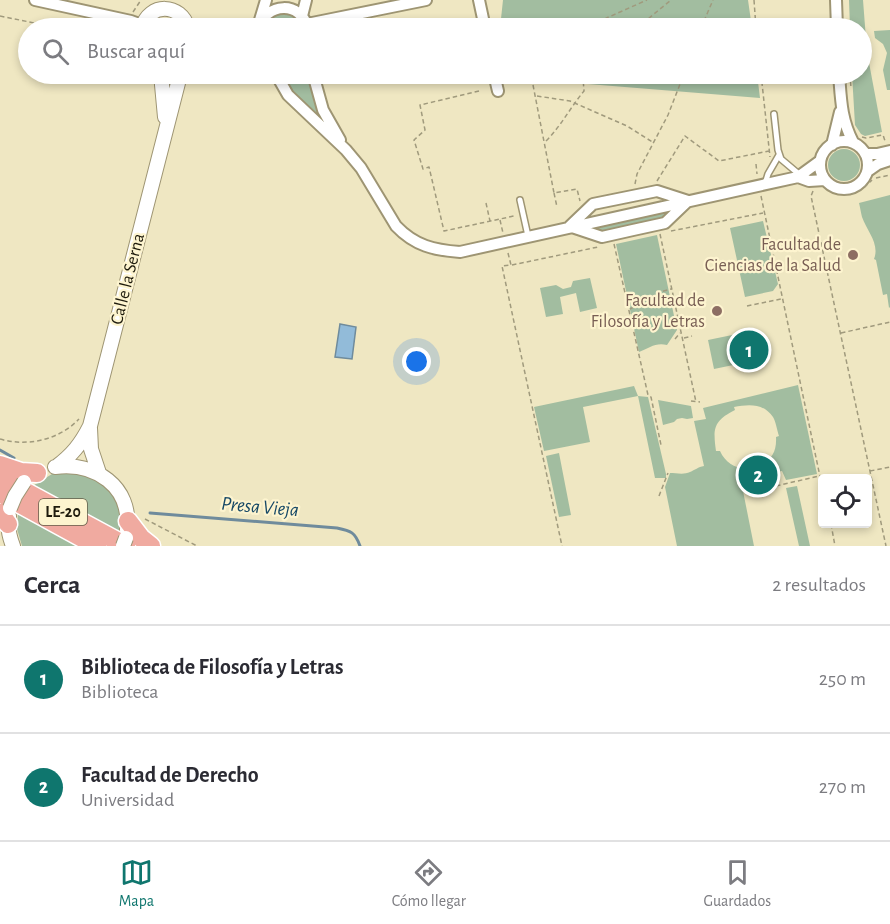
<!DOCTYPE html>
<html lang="es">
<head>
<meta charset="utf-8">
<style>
	:root { --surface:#fff; --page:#f2f2f3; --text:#2b2b33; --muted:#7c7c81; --line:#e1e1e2; --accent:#0f766e }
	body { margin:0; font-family:"Alegreya Sans",sans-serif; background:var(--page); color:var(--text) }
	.controls { position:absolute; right:18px; bottom:18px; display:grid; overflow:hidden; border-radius:6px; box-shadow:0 3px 9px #0003 }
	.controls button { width:54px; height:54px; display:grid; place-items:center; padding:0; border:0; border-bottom:2px solid var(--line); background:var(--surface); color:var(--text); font:30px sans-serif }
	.you { position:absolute; left:417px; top:362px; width:21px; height:21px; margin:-15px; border:4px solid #fff; border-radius:50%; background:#1a73e8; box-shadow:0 0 0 9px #1a73e833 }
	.badge { display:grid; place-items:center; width:39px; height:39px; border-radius:50%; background:var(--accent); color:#fff; font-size:20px; font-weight:700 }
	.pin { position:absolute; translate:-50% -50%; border:3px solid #fff; box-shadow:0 2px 6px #0006 }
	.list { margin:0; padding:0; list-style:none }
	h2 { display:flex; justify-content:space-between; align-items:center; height:78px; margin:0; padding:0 24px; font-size:26px }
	h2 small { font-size:20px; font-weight:400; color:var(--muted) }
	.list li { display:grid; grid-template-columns:39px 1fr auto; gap:18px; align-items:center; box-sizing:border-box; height:108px; padding:0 24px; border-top:2px solid var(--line) }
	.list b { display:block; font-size:22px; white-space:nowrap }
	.list p { margin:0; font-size:20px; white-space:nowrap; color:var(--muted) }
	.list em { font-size:20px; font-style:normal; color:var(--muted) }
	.icon { flex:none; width:33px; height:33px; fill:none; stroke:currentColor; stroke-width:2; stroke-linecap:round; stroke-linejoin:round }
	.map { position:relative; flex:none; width:890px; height:546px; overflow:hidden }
	.search { position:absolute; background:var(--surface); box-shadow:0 3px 9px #0003; left:18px; right:18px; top:18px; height:66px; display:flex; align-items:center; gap:15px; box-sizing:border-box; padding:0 21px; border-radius:33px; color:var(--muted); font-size:22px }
	.sheet { height:294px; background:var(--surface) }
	nav { display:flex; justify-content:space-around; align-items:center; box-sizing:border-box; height:84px; border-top:2px solid var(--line); background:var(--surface); font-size:16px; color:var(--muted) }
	nav a { display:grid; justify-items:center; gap:3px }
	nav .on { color:var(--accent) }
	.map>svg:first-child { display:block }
	.green { fill:#a2bda0 }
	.water { fill:#92bbd9; stroke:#6f8b9c; stroke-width:1.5 }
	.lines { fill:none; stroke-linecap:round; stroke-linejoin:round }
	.stream { stroke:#6f8b9c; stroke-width:3 }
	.service-casing { stroke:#9e9573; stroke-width:8 }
	.minor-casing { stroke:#9e9573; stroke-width:14 }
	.tertiary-casing { stroke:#9e9573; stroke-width:16 }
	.trunk-casing { stroke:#fff; stroke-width:21 }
	.path { stroke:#a09a7d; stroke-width:1.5; stroke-dasharray:4.5 3; stroke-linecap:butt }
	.service { stroke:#fff; stroke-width:5 }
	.minor { stroke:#fff; stroke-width:10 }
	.tertiary { stroke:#fff; stroke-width:14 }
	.trunk { stroke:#f0aaa0; stroke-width:18 }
	.tertiary-bridge-casing { stroke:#9e9573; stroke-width:16; stroke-linecap:butt }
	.tertiary-bridge { stroke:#fff; stroke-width:14 }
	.education-dot { fill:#8d6e63; stroke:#fdf4cf; stroke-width:2 }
	.labels { text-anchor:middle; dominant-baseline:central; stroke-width:4.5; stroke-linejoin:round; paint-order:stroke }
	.shield { fill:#fdf4cf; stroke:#615c47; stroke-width:1.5 }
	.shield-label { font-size:16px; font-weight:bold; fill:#1e1b0d }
	.education-label { font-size:18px; fill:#785e54; stroke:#fdf4cf; text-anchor:end }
	.street-label { font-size:18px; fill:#1e1b0d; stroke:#fdf4cf }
	.water-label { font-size:20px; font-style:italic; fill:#164866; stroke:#fdf4cf }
</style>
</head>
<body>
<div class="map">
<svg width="890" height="546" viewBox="0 0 890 546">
	<rect width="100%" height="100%" fill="#efe7c2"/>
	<path class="green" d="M503,0h245l4,28h-252z
		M849,0h14l4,52 15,80 -17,4 -4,-2 -6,-9 -3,-51h10v-46h-12z
		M280,12c14,3 17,3 23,16h-41l6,-10z
		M890,30v60h-3l-4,-20 4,-17 -4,-9 -8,-6 -1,-7z
		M281,74h28l5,28 8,20 -26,-23z
		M503,74h254l3,24 -257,-21z
		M828 165a16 16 0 1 1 32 0a16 16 0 1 1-32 0Z
		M890,195v112l-1,1 -2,-14 -4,1 -7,-35 -2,-1c6,-15 -7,-28 -12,-42 -1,-4 -2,-10 -3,-14z
		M668,211l-7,9 -59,12 -12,-6z
		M763,221l15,63 -5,7 -28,6 -15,-69z
		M657,235l20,95 -10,15c-11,-3 -18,3 -28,7l-23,-108z
		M590,278l7,30 -17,4 -4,-19 -16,4 3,17 -17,3 -6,-29 16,-3 7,4 8,-2 2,-6z
		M737,334l6,29 -29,6 -6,-29z
		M798,385l19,89 -31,6 -4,-9 -10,2 -1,-4 -14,3 -1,-4c14,-7 21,-14 20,-31l3,-1c-2,-6 -3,-14 -6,-19 -10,-14 -24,-13 -39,-10l1,3c-22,11 -22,19 -19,41h4c5,11 14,17 26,18l2,5 -8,2 14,70h-77l-12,-59 5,-14c6,0 14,2 20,-1 5,-2 8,-5 14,-6l-10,-45 12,-2 -3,-11z
		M634,386l4,10 10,1 18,77v4h-11l-17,-82 -55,11 7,35 -46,9 -10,-44z
		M658,400l33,6 2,12 -6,1 -5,-1 -5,1 -3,3 -11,3z
		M559,453l12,62 -12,2 -13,-61z
		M70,471c6,1 13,2 19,4 24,11 36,36 31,61l-89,-49 21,-13z
		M797,486l13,60h-11l-13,-58z
		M18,512l65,34h-61l-5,-17z"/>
	<path class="water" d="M340,324l16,3 -4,32 -17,-2z"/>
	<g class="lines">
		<path class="stream" d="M0,450l14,8
			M150,513l187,15c14,3 18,4 23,18"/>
		<defs>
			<path id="service" d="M774,114l4,36 3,9 19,16
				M765,184l3,-10 11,-19
				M520,200l8,36"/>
			<path id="minor" d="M35,0l96,21 11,4
				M479,0l6,28
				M836,0l1,28
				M302,16l4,-16
				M260,20l6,-20
				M307,24l119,-24
				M232,28l25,-1
				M257,28c10,-25 43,-28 51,0
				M276,74l12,21 58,55 15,18 35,58c19,20 38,24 64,26l338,-75 22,-16
				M313,74l10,36 17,30
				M494,74l4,17
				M839,74c2,25 2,45 14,68
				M820 165a24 24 0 1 1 48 0a24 24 0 1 1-48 0Z
				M832,145l8,-33
				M866,154h11l13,-3
				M868,171l10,-7 12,-4
				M798,177l11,4 16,-1
				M570,226l23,-22 64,-13 31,10
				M572,227l30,10 31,-7 32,-7 23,-22"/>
			<path id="tertiary" d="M142,28c7,-26 39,-25 46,0
				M161,74l4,43
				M90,428l1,21 8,24
				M55,467c40,-5 77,19 72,63
				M56,467c16,-12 25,-23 34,-41l88,-343v-9
				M9,516c-2,11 0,20 4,30"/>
			<path id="trunk" d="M0,465l21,7 16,1
				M0,478l126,68
				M0,493l97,53
				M0,513l8,11
				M128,521l13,17 10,8"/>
		</defs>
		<use href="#service" class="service-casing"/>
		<use href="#minor" class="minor-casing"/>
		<use href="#tertiary" class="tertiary-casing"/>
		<use href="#trunk" class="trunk-casing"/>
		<path class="path" d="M754,0l2,28
			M133,12l8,-12
			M0,16l59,12
			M584,28l63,-28
			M637,28l34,-28
			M701,28l12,-28
			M506,74h1
			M761,74l9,83
			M850,74l1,14
			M533,85l21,108 23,-4 3,12
			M479,91l-59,14 5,25 -11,10 9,29 6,-2 15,64 70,-15
			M537,96l33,5 57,25 27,17
			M862,137l4,1 17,-3 2,6
			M546,141c15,-15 24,-33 38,-50l-1,-13 6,-4
			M756,164l1,10
			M876,178l14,-3
			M657,181l28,-45 34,25 50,-10
			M635,184l2,-10 31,-59 16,-41
			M829,190c19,8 28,5 43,-10
			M813,191l-2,5 75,350
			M554,193l3,14
			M761,196l61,290
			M486,203l4,18
			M500,220l3,13
			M671,231l92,-18
			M660,234l36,168
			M614,244l34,151 3,2 10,48
			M508,253l3,12 -9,1 60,280
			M512,265l86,-18
			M747,306l34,-7
			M630,309l30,-17 11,-3
			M841,333l49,-11
			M684,338l8,-2
			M675,339l5,-6
			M691,401l9,1
			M0,439c27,8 59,1 79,-20
			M870,471l20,-4
			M776,486l43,-10
			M659,496l9,-23
			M145,519l52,27
			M831,524l4,22"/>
		<use href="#service" class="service"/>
		<use href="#minor" class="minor"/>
		<use href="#tertiary" class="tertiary"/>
		<use href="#trunk" class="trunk"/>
		<defs>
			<path id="tertiary-bridge" d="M10,508l5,-12 9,-14
				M123,546l3,-8"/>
		</defs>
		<use href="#tertiary-bridge" class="tertiary-bridge-casing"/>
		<use href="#tertiary-bridge" class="tertiary-bridge"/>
	</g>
	<g class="education-dot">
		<circle cx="853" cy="255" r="6"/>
		<circle cx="717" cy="311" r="6"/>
	</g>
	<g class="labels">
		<rect class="shield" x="39" y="499" width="48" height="26" rx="4.5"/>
		<g class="shield-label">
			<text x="63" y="512">LE-20</text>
		</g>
		<g class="education-label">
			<text x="841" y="245">Facultad de<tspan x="841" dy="21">Ciencias de la Salud</tspan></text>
			<text x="705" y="301">Facultad de<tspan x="705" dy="21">Filosofía y Letras</tspan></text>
		</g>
		<g class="street-label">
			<text transform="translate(128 279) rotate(-76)">Calle la Serna</text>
		</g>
		<g class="water-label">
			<text transform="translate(260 507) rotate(5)">Presa Vieja</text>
		</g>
	</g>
</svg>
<div class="controls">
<button><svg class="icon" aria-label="locate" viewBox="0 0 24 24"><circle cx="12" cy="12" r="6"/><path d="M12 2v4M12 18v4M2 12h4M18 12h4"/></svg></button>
</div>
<div class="you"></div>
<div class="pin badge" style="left:749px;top:350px">1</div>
<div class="pin badge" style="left:758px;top:475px">2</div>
<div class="search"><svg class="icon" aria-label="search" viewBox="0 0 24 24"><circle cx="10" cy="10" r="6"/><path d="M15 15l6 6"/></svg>Buscar aquí</div>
</div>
<section class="sheet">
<h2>Cerca<small>2 resultados</small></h2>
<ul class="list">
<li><span class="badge">1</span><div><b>Biblioteca de Filosofía y Letras</b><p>Biblioteca</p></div><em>250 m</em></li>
<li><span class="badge">2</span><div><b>Facultad de Derecho</b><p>Universidad</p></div><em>270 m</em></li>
</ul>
</section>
<nav>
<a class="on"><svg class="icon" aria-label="map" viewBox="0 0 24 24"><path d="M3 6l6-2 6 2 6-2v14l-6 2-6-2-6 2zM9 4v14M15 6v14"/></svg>Mapa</a>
<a><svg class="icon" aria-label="directions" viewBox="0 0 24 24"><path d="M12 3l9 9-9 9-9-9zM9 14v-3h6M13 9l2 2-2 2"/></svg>Cómo llegar</a>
<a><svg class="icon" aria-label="saved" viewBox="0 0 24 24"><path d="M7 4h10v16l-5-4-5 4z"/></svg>Guardados</a>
</nav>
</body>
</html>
